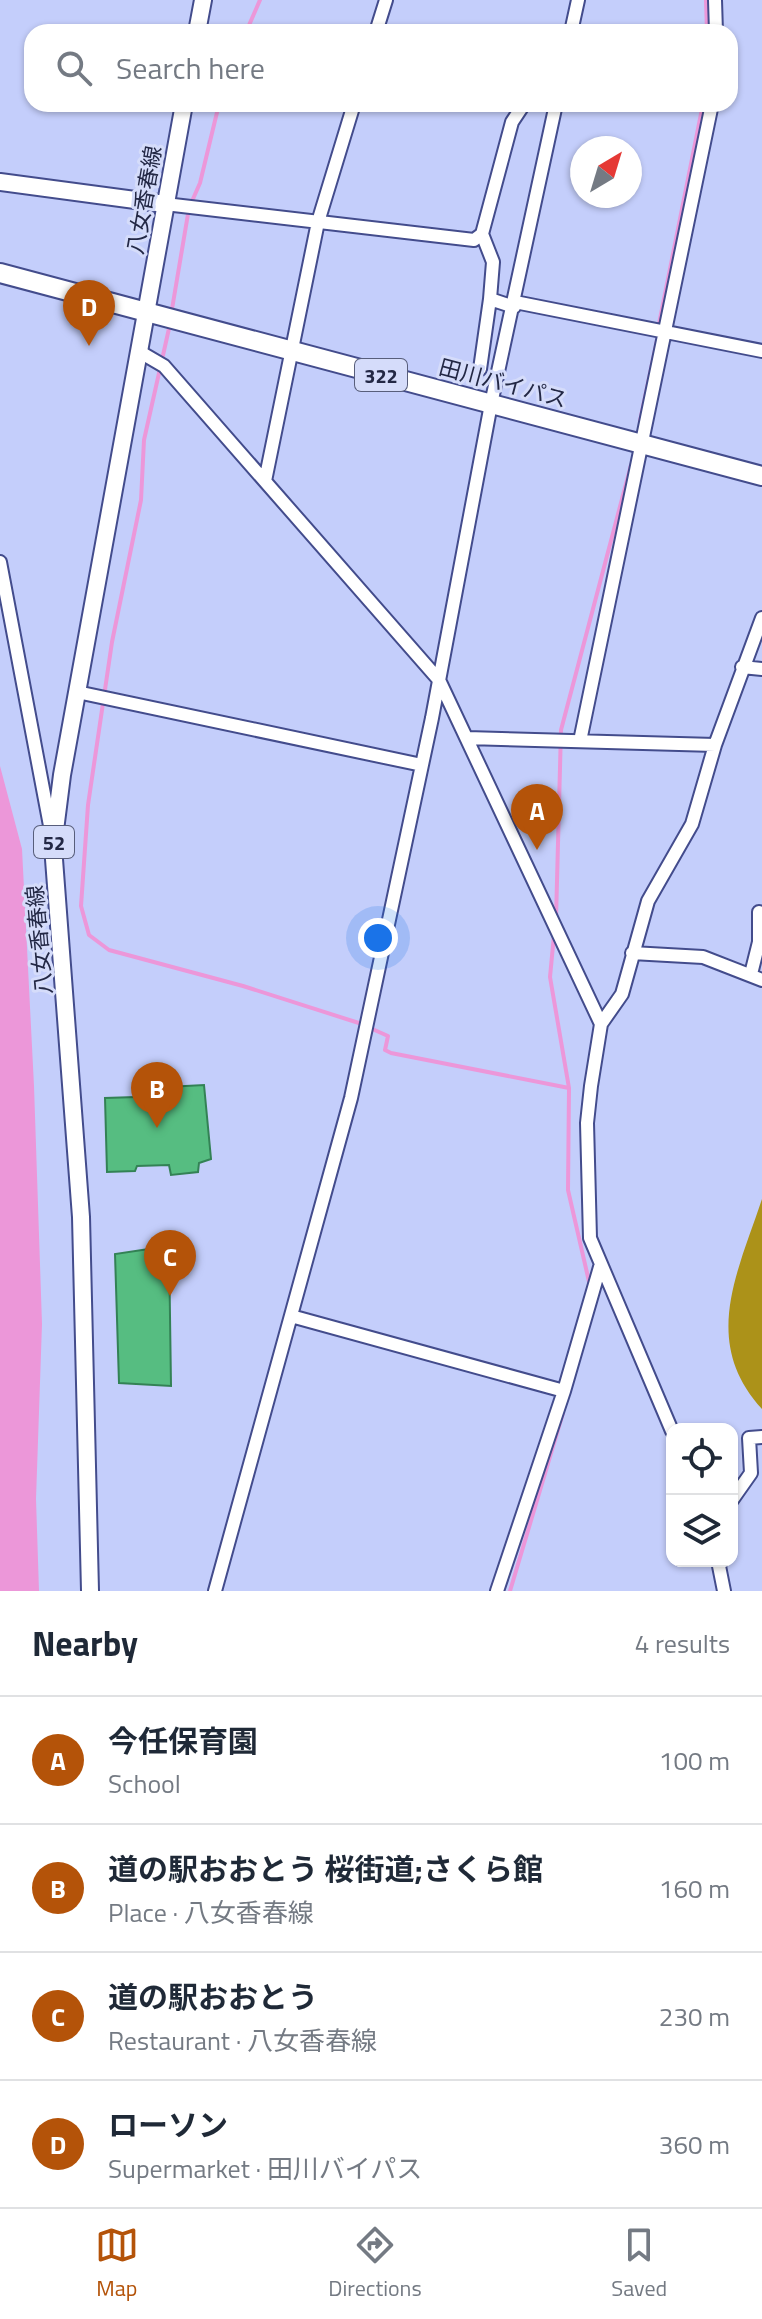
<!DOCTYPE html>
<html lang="en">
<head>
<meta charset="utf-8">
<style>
	:root { --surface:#fff; --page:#f6f6f7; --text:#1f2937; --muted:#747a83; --line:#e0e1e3; --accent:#b45309 }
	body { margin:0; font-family:"Titillium Web","Noto Sans JP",sans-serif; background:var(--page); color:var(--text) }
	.controls { position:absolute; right:24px; bottom:24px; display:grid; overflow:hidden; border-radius:16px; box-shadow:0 2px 6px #0004 }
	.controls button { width:72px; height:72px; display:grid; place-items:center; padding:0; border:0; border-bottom:2px solid var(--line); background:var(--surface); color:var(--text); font:40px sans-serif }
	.compass { position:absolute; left:570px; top:136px; width:72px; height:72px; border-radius:50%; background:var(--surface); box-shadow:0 2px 6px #0004; rotate:38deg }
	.you { position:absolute; left:378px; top:938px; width:28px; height:28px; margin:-20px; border:6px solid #fff; border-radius:50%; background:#1a73e8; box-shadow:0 0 0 12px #1a73e833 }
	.badge { display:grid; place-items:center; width:52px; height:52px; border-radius:50%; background:var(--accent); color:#fff; font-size:26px; font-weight:700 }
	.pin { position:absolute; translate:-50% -66px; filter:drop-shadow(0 2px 4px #0008) }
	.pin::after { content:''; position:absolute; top:42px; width:28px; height:24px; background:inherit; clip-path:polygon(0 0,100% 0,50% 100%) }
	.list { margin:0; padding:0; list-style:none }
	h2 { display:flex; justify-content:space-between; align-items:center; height:104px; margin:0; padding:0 32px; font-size:34px }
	h2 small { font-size:26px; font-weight:400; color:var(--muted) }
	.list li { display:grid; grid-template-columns:52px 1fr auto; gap:24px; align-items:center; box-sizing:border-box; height:128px; padding:0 32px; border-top:2px solid var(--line) }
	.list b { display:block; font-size:30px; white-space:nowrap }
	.list p { margin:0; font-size:26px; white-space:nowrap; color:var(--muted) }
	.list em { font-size:26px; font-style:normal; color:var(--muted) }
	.icon { flex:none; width:44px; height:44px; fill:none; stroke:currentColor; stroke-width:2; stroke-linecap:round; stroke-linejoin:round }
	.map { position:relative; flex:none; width:762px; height:1591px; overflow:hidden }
	.search { position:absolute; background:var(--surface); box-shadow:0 2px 6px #0004; left:24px; right:24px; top:24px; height:88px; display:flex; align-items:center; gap:20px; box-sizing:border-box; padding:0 28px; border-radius:24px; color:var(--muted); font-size:30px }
	.sheet { height:616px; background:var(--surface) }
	nav { display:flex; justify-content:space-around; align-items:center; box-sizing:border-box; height:112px; border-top:2px solid var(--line); background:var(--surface); font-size:22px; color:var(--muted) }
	nav a { display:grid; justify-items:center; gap:4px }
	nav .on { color:var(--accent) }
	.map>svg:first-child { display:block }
	.forest { fill:#ac9219 }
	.water { fill:#ec97d9 }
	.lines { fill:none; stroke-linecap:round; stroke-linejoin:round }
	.stream { stroke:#ec97d9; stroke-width:4 }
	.building { fill:#56bd81; stroke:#338255; stroke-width:2 }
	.minor-casing { stroke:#434c8c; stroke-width:16 }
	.major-casing { stroke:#434c8c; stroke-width:20 }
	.highway-casing { stroke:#434c8c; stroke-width:22 }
	.minor { stroke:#fff; stroke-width:12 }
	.major { stroke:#fff; stroke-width:16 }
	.highway { stroke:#fff; stroke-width:18 }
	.labels { text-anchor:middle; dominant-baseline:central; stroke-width:6; stroke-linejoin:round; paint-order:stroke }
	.shield { fill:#d5dcfa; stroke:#585e7b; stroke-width:2 }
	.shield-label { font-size:20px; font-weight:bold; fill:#232845 }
	.street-label { font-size:22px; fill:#232845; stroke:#d5dcfa }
</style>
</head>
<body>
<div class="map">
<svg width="762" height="1591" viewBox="0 0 762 1591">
	<rect width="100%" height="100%" fill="#c4cefb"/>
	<path class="forest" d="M762,1199v210c-61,-67 -25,-135 0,-210z"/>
	<path class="water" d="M0,766l22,83 12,237 8,238 -6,175 3,92h-39z"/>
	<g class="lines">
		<path class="stream" d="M706,0l1,32
			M246,32l14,-32
			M171,315l18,-107 11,-25 19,-79
			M170,324l-26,116 -3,60 -29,142 -24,163 -7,101 8,29 20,15 134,36 119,38
			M659,324l44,-220
			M640,421l18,-85
			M556,919l5,-189 70,-265
			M554,935l-4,42 19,111 -1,102 22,96
			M370,1028l18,8 -3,14 6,3 178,35
			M510,1591l53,-178"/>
	</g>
	<path class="building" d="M204,1085l7,74 -12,4 -1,9 -27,3 -2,-10 -32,1 -2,5 -28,1 -2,-74 63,-2 -1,-9z
		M169,1246l2,140 -52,-3 -4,-129z"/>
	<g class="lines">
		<defs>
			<path id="minor" d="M715,0l1,32
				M376,32l10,-32
				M571,32l7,-32
				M165,204l309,36 8,-6 30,-112 12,-18
				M482,234l11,28 -3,37 24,8
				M515,302l247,49
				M140,352l24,14 275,314 162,344
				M480,369l10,-70
				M265,481l53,-259 36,-118
				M0,562l51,269
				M742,667l20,2
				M77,692l345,73
				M467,738l248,7
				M580,741l132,-637
				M632,953l71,4 59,23
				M751,974l8,-32v-30
				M291,1316l273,75
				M672,1431l-82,-193 -3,-115 4,-37 10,-62 21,-30 26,-93 44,-77 23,-79 47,-127
				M732,1500l19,-27 -2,-35 13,-1
				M718,1561l6,30
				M215,1591l136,-493 81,-380 59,-314 65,-300
				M497,1591l67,-200 36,-124"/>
			<path id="major" d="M197,32l6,-32
				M0,182l165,22
				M90,1591l-9,-374 -28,-371 9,-71 122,-671"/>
			<path id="highway" d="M0,273l762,203"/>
		</defs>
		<use href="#minor" class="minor-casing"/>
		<use href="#major" class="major-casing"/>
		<use href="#highway" class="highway-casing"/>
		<use href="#minor" class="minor"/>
		<use href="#major" class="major"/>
		<use href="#highway" class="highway"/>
	</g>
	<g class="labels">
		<g class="shield">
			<rect x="355" y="359" width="52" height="32" rx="6"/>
			<rect x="34" y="826" width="40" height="32" rx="6"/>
		</g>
		<g class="shield-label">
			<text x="381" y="375">322</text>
			<text x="54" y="842">52</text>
		</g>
		<g class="street-label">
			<text transform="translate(144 200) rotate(-80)">八女香春線</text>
			<text transform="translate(503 383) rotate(15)">田川バイパス</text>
			<text transform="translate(39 940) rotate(-95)">八女香春線</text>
		</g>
	</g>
</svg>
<div class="controls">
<button><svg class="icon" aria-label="locate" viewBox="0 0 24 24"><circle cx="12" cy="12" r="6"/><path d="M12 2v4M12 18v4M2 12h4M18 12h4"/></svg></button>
<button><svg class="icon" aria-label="layers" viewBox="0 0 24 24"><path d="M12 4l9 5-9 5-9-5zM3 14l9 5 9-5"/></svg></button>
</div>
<svg class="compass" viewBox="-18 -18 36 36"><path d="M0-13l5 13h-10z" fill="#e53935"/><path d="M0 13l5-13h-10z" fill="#747a83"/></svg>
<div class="you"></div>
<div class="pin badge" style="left:537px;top:850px">A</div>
<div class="pin badge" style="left:157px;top:1128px">B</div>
<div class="pin badge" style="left:170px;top:1296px">C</div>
<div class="pin badge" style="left:89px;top:346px">D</div>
<div class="search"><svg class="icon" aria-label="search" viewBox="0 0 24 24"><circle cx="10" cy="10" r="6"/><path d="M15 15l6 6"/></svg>Search here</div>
</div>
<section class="sheet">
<h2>Nearby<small>4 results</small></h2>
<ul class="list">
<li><span class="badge">A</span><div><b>今任保育園</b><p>School</p></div><em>100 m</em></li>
<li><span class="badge">B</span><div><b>道の駅おおとう 桜街道;さくら館</b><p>Place · 八女香春線</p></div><em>160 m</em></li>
<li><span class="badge">C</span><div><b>道の駅おおとう</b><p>Restaurant · 八女香春線</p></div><em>230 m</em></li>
<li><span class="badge">D</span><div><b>ローソン</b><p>Supermarket · 田川バイパス</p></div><em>360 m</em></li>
</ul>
</section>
<nav>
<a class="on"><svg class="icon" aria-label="map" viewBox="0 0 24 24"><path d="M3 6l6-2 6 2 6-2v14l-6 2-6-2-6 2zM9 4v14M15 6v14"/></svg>Map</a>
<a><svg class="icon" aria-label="directions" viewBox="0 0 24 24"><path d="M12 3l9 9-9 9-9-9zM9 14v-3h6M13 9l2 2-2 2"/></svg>Directions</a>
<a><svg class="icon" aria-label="saved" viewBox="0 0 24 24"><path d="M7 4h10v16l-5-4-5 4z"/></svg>Saved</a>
</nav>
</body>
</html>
